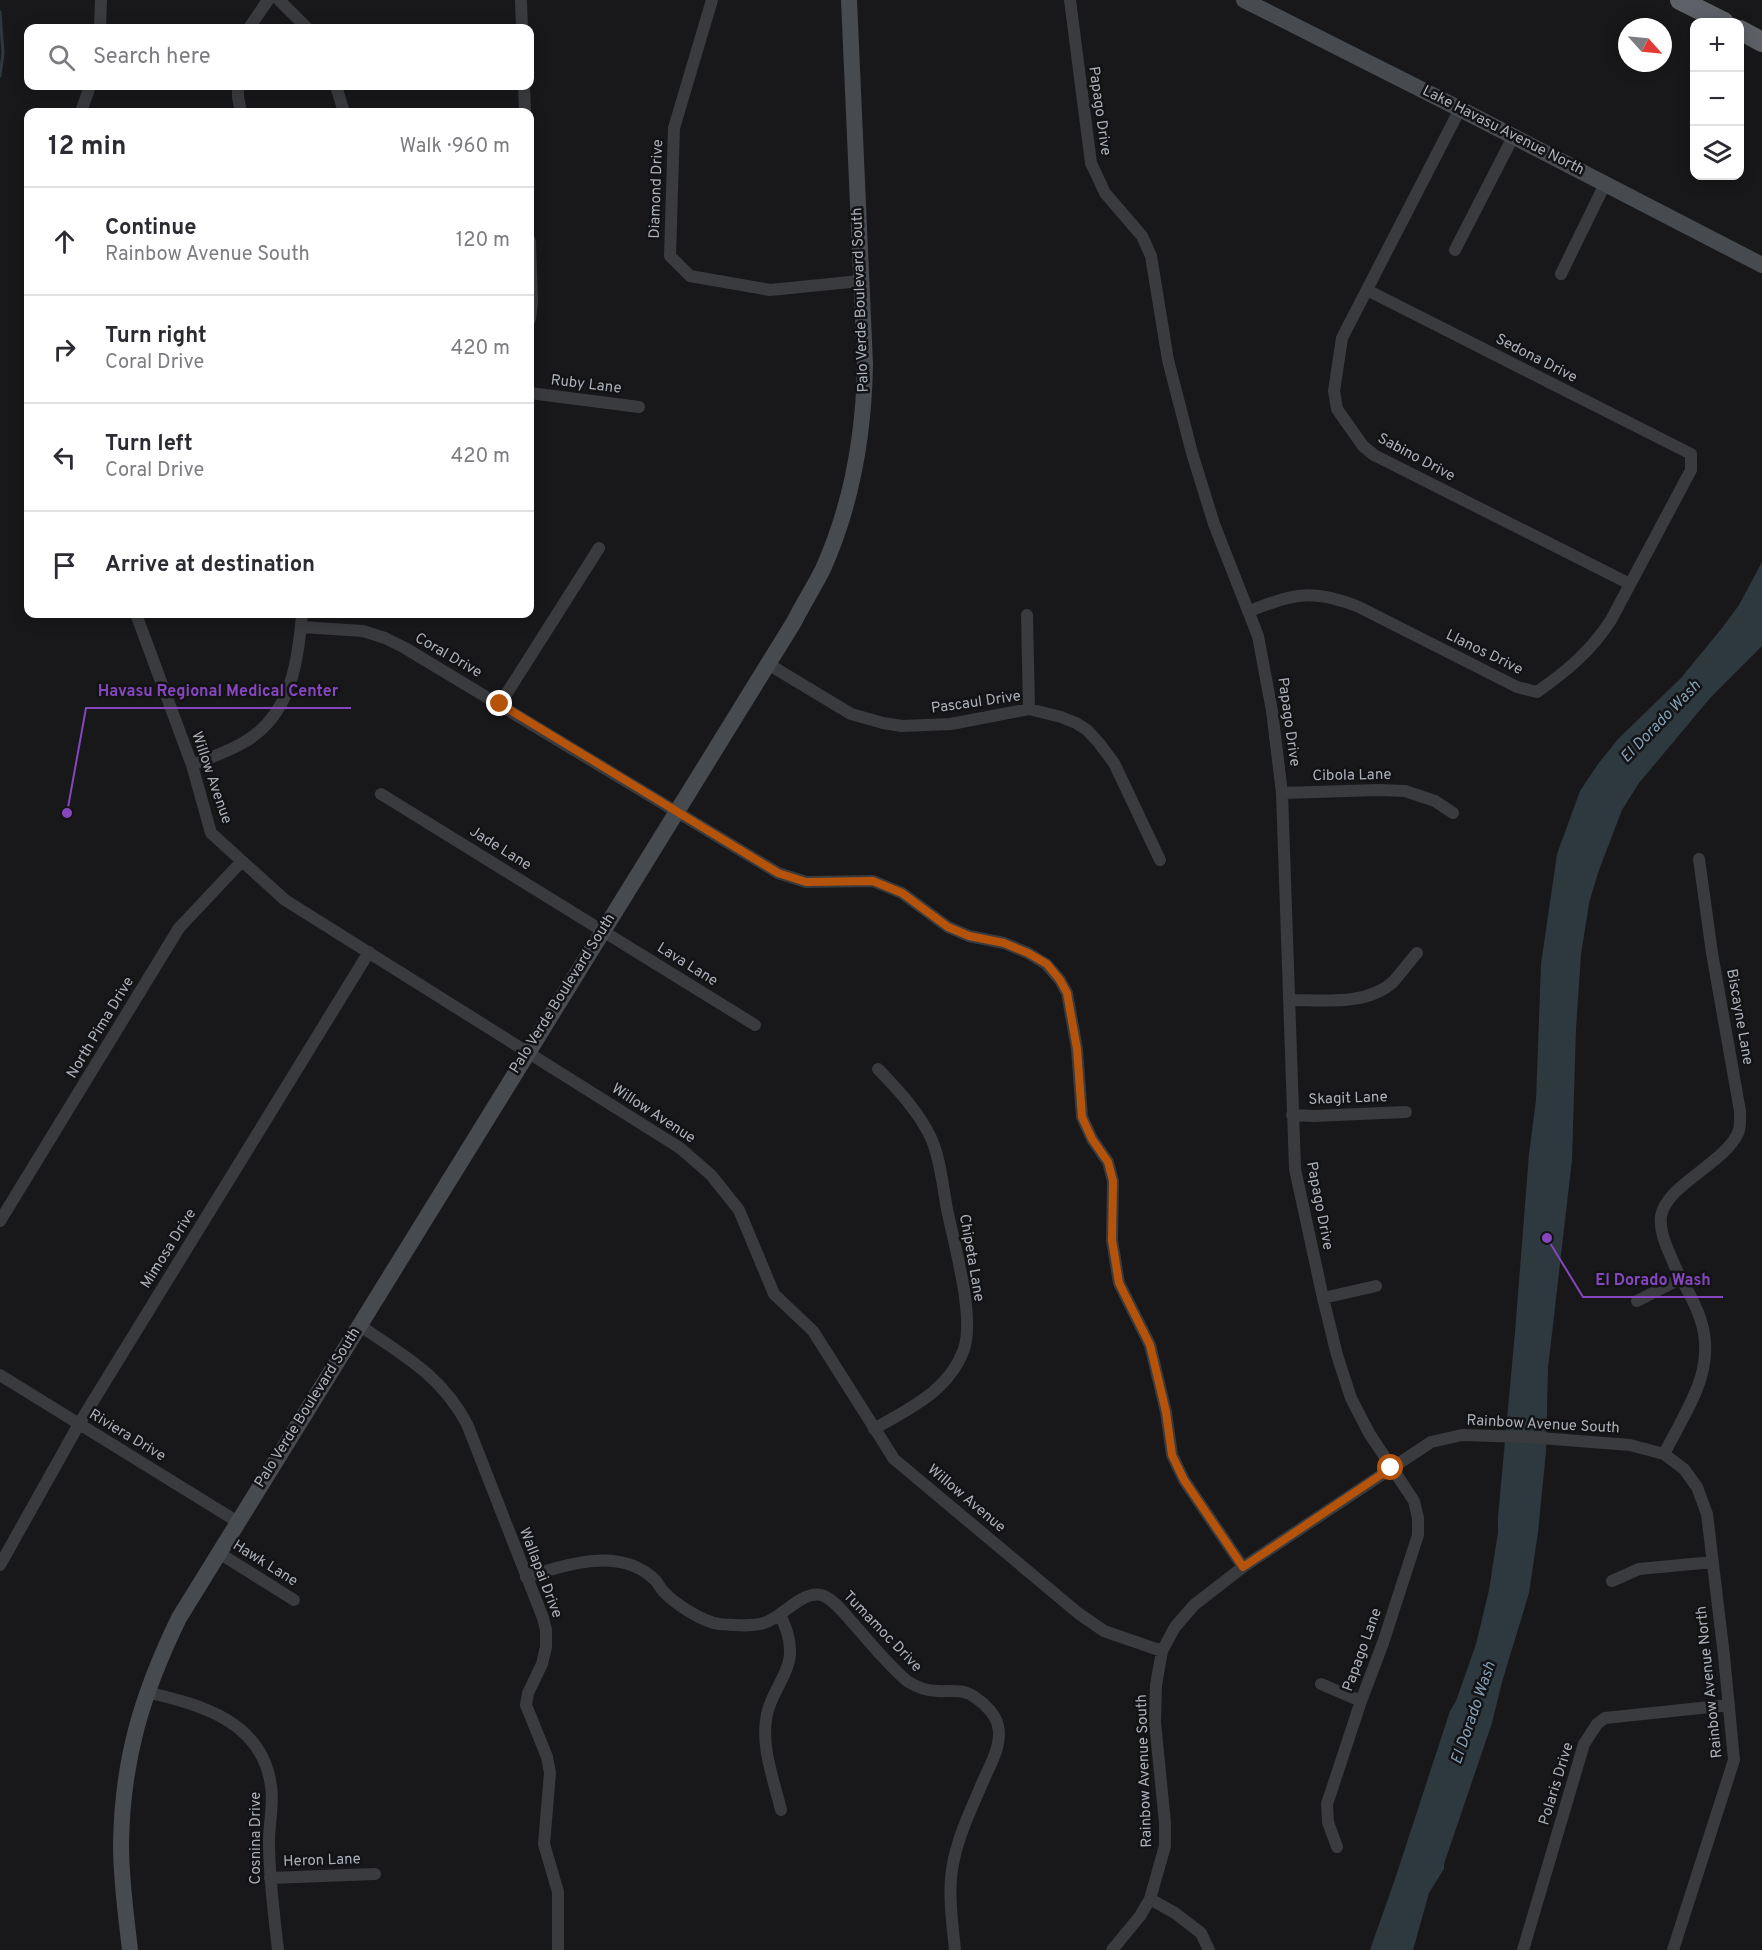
<!DOCTYPE html>
<html lang="en">
<head>
<meta charset="utf-8">
<style>
	:root { --surface:#fff; --page:#f7f7f7; --text:#2b2b33; --muted:#7c7c81; --line:#e1e1e2 }
	body { margin:0; font-family:Overpass,sans-serif; background:var(--page); color:var(--text) }
	.controls { position:absolute; right:18px; top:18px; display:grid; overflow:hidden; border-radius:12px; box-shadow:0 3px 15px #0003 }
	.controls button { width:54px; height:54px; display:grid; place-items:center; padding:0; border:0; border-bottom:2px solid var(--line); background:var(--surface); color:var(--text); font:30px sans-serif }
	.compass { position:absolute; left:1618px; top:18px; width:54px; height:54px; border-radius:50%; background:var(--surface); box-shadow:0 3px 15px #0003; rotate:117deg }
	.stop { position:absolute; width:18px; height:18px; margin:-14px; border:4px solid #b45309; border-radius:50%; background:#fff }
	.stop.end { background:#b45309; border-color:#fff; box-shadow:0 2px 6px #0008 }
	.list { margin:0; padding:0; list-style:none }
	h2 { display:flex; justify-content:space-between; align-items:center; height:78px; margin:0; padding:0 24px; font-size:26px }
	h2 small { font-size:20px; font-weight:400; color:var(--muted) }
	.list li { display:grid; grid-template-columns:39px 1fr auto; gap:18px; align-items:center; box-sizing:border-box; height:108px; padding:0 24px; border-top:2px solid var(--line) }
	.list b { display:block; font-size:22px; white-space:nowrap }
	.list p { margin:0; font-size:20px; white-space:nowrap; color:var(--muted) }
	.list em { font-size:20px; font-style:normal; color:var(--muted) }
	.icon { flex:none; width:33px; height:33px; fill:none; stroke:currentColor; stroke-width:2; stroke-linecap:round; stroke-linejoin:round }
	.map { position:relative; flex:none; width:1762px; height:1950px; overflow:hidden }
	.search { position:absolute; background:var(--surface); box-shadow:0 3px 15px #0003; left:24px; top:24px; width:510px; height:66px; display:flex; align-items:center; gap:15px; box-sizing:border-box; padding:0 21px; border-radius:12px; color:var(--muted); font-size:22px }
	.panel { position:absolute; background:var(--surface); box-shadow:0 3px 15px #0003; left:24px; top:108px; width:510px; height:510px; border-radius:12px }
	.map>svg:first-child { display:block }
	.water { fill:#2e383f }
	.lines { fill:none; stroke-linecap:round; stroke-linejoin:round }
	.stream { stroke:#2e383f; stroke-width:3 }
	.minor { stroke:#393b3f; stroke-width:12 }
	.secondary { stroke:#474a4f; stroke-width:16 }
	.trunk { stroke:#5d6067; stroke-width:20 }
	.route { stroke:#b45309; stroke-width:8 }
	.labels { text-anchor:middle; dominant-baseline:central; stroke-width:5; stroke-linejoin:round; paint-order:stroke }
	.street-label { font-size:15px; fill:#abb0ba; stroke:#131315 }
	.water-label { font-size:16px; font-style:italic; fill:#829fb5; stroke:#131315 }
	.leader { fill:none; stroke:#8546be; stroke-width:2 }
	.callout-dot { fill:#8546be; stroke:#131315; stroke-width:2 }
	.callout-label { font-size:16px; text-anchor:middle; font-weight:bold; fill:#8546be; stroke:#131315; stroke-width:5; stroke-linejoin:round; paint-order:stroke }
</style>
</head>
<body>
<div class="map">
<svg width="1762" height="1950" viewBox="0 0 1762 1950">
	<rect width="100%" height="100%" fill="#18181a"/>
	<path class="water" d="M1762,562v84l-51,51 -72,86 -17,27 -23,60 -10,33 -8,52 -5,74 -4,131 -24,208 -2,84 -8,80 -9,61 -27,89 -10,41 -48,141v5l-15,24 -16,57h-43l25,-71 55,-168 6,-10 20,-57 13,-54 9,-58v-15l17,-185 14,-178 7,-54 5,-136 16,-110 23,-63 18,-27 20,-25 63,-61 41,-50 17,-23z"/>
	<g class="lines">
		<path class="stream" d="M0,12l3,41 -3,23"/>
		<path class="minor" d="M279,0l28,28
			M521,0l1,28
			M712,0l-38,128 -4,128 20,20 80,14 90,-9
			M1070,0l21,163 14,30 37,43 9,20 17,104 24,93 22,71 44,112 14,75 10,82 13,376 28,129 14,57 14,43 18,35 45,68 4,17v17l-35,108 -22,58 -34,103 1,18 9,25
			M100,28l1,-28
			M249,28l19,-28
			M238,86v11l3,15
			M336,86l8,26
			M524,86l1,26
			M1460,109l-118,229 -8,53 3,18 26,37 11,9 256,129
			M81,112l9,-26
			M530,241l2,61 -2,17
			M1455,250l58,-113
			M1561,274l44,-90
			M530,393l109,14
			M1250,611c45,-18 63,-22 109,-4l158,80 20,5c30,-21 54,-41 74,-72l80,-150v-16l-324,-164
			M136,614l56,151 19,68 74,67 395,248 31,27 28,35 35,84 39,37 81,128 184,154 26,18 58,20
			M1027,615l2,94
			M301,627l62,4 22,7 20,10 373,225 28,9 67,-1 29,12 46,34 21,9 35,7 24,10 18,11 14,16 7,13 10,56 5,68 10,22 16,23 5,19 -1,59 7,43 31,62 16,67 6,43 12,25 59,87
			M768,664l83,50 32,9 19,3 49,-2 78,-15 32,8 15,6 11,7 12,13 15,20 46,97
			M500,704l99,-156
			M192,765c15,-6 32,-12 47,-20 51,-26 59,-80 63,-131
			M1282,793l97,-3 26,1 30,10 18,12
			M381,794l374,231
			M1289,1000c33,0 78,6 104,-18 8,-9 16,-20 24,-29
			M1292,1115l22,1 92,-4
			M0,1221l179,-293 63,-67
			M1323,1298l53,-12
			M1637,1301l43,-22
			M359,1325c44,30 82,50 108,99l76,194 3,12v17l-4,17 -14,29 -2,12 21,52 3,16 -6,71 14,48v58
			M0,1375l238,147
			M874,1429c36,-21 75,-38 90,-80 11,-33 -10,-105 -17,-140 -4,-21 -7,-52 -16,-71 -12,-26 -33,-48 -53,-69
			M1664,1454c22,-44 54,-85 36,-136 -6,-19 -18,-36 -26,-54 -6,-15 -15,-31 -13,-48 5,-31 63,-52 77,-83 3,-6 2,-15 2,-22l-28,-158 -13,-94
			M219,1553l75,47
			M0,1565l79,-141 290,-472
			M526,1577c40,-12 95,-32 130,4 3,4 5,8 8,11 11,12 39,30 55,32 14,1 31,3 45,-1 18,-5 41,-36 60,-27 11,5 19,16 27,25 18,20 35,42 56,60 8,5 19,10 30,10 14,1 26,-3 39,7 9,6 20,17 22,28 5,20 -10,42 -17,60 -10,23 -22,49 -27,73 -7,29 -2,61 1,91
			M1612,1581l27,-12 74,-7
			M780,1614c5,12 10,23 10,36 1,22 -19,43 -23,64 -7,32 7,66 14,96
			M1321,1684l40,17
			M146,1692c56,13 116,29 125,94 3,18 -2,37 -2,55 0,37 5,73 9,109
			M270,1878l105,-4
			M1150,1899l25,14 26,20 8,17
			M1112,1950l28,-34 10,-17 15,-53v-23l-10,-101 1,-37 6,-34 13,-24 19,-22 49,-38 188,-125 31,-7 65,2 103,8 34,9 20,15 13,18 10,27 17,142 10,104 -61,190
			M1523,1950l61,-206 13,-20 8,-6 124,-13"/>
		<path class="secondary" d="M1244,0l216,109 302,156
			M130,1950c-4,-35 -9,-70 -9,-105 1,-85 21,-151 58,-227l615,-996c9,-18 20,-35 29,-53 29,-65 41,-134 42,-205l-16,-364"/>
		<path class="trunk" d="M1680,0l44,22
			M1740,30l22,12"/>
	</g>
	<g class="lines">
		<path class="route" d="M500,704l278,169 28,9 67,-1 29,12 46,34 21,9 35,7 24,10 19,11 13,16 7,13 10,56 5,68 10,22 16,23 5,19 -1,59 7,43 31,62 16,67 6,43 12,25 59,87 148,-99"/>
	</g>
	<g class="labels">
		<g class="street-label">
			<text transform="translate(1099 111) rotate(82)">Papago Drive</text>
			<text transform="translate(1503 131) rotate(27)">Lake Havasu Avenue North</text>
			<text transform="translate(657 189) rotate(-88)">Diamond Drive</text>
			<text transform="translate(861 300) rotate(-92)">Palo Verde Boulevard South</text>
			<text transform="translate(1536 359) rotate(27)">Sedona Drive</text>
			<text transform="translate(586 385) rotate(7)">Ruby Lane</text>
			<text transform="translate(1416 458) rotate(28)">Sabino Drive</text>
			<text transform="translate(1484 653) rotate(26)">Llanos Drive</text>
			<text transform="translate(448 656) rotate(30)">Coral Drive</text>
			<text transform="translate(976 703) rotate(-8)">Pascaul Drive</text>
			<text transform="translate(1288 722) rotate(82)">Papago Drive</text>
			<text transform="translate(1352 776) rotate(-1)">Cibola Lane</text>
			<text transform="translate(211 778) rotate(71)">Willow Avenue</text>
			<text transform="translate(500 849) rotate(32)">Jade Lane</text>
			<text transform="translate(687 965) rotate(32)">Lava Lane</text>
			<text transform="translate(563 994) rotate(-58)">Palo Verde Boulevard South</text>
			<text transform="translate(1739 1017) rotate(80)">Biscayne Lane</text>
			<text transform="translate(101 1028) rotate(-59)">North Pima Drive</text>
			<text transform="translate(1348 1099) rotate(-2)">Skagit Lane</text>
			<text transform="translate(653 1114) rotate(33)">Willow Avenue</text>
			<text transform="translate(1319 1206) rotate(79)">Papago Drive</text>
			<text transform="translate(169 1249) rotate(-58)">Mimosa Drive</text>
			<text transform="translate(971 1258) rotate(80)">Chipeta Lane</text>
			<text transform="translate(308 1408) rotate(-58)">Palo Verde Boulevard South</text>
			<text transform="translate(1543 1425) rotate(3)">Rainbow Avenue South</text>
			<text transform="translate(127 1436) rotate(31)">Riviera Drive</text>
			<text transform="translate(966 1499) rotate(40)">Willow Avenue</text>
			<text transform="translate(265 1564) rotate(32)">Hawk Lane</text>
			<text transform="translate(540 1573) rotate(69)">Wallapai Drive</text>
			<text transform="translate(882 1632) rotate(46)">Tumamoc Drive</text>
			<text transform="translate(1363 1650) rotate(-70)">Papago Lane</text>
			<text transform="translate(1710 1682) rotate(-96)">Rainbow Avenue North</text>
			<text transform="translate(1145 1771) rotate(-92)">Rainbow Avenue South</text>
			<text transform="translate(1557 1784) rotate(-73)">Polaris Drive</text>
			<text transform="translate(256 1838) rotate(-90)">Cosnina Drive</text>
			<text transform="translate(322 1861) rotate(-2)">Heron Lane</text>
		</g>
		<g class="water-label">
			<text transform="translate(1661 722) rotate(-46)">El Dorado Wash</text>
			<text transform="translate(1474 1713) rotate(-71)">El Dorado Wash</text>
		</g>
	</g>
	<path class="leader" d="M67 813L86 708H351M1547 1238L1583 1297H1723"/>
	<g class="callout-dot">
		<circle cx="67" cy="813" r="6"/>
		<circle cx="1547" cy="1238" r="6"/>
	</g>
	<g class="callout-label">
		<text x="218" y="696">Havasu Regional Medical Center</text>
		<text x="1653" y="1285">El Dorado Wash</text>
	</g>
</svg>
<div class="controls">
<button>+</button>
<button>−</button>
<button><svg class="icon" aria-label="layers" viewBox="0 0 24 24"><path d="M12 4l9 5-9 5-9-5zM3 14l9 5 9-5"/></svg></button>
</div>
<svg class="compass" viewBox="-18 -18 36 36"><path d="M0-13l5 13h-10z" fill="#e53935"/><path d="M0 13l5-13h-10z" fill="#7c7c81"/></svg>
<div class="stop" style="left:1391px;top:1468px"></div>
<div class="stop end" style="left:500px;top:704px"></div>
<div class="search"><svg class="icon" aria-label="search" viewBox="0 0 24 24"><circle cx="10" cy="10" r="6"/><path d="M15 15l6 6"/></svg>Search here</div>
<section class="panel">
<h2>12 min<small>Walk · 960 m</small></h2>
<ul class="list">
<li><svg class="icon" aria-label="ahead" viewBox="0 0 24 24"><path d="M12 20V5M6 11l6-6 6 6"/></svg><div><b>Continue</b><p>Rainbow Avenue South</p></div><em>120 m</em></li>
<li><svg class="icon" aria-label="right" viewBox="0 0 24 24"><path d="M7 20v-9h11M14 6l5 5-5 5"/></svg><div><b>Turn right</b><p>Coral Drive</p></div><em>420 m</em></li>
<li><svg class="icon" aria-label="left" viewBox="0 0 24 24"><path d="M17 20v-9H6M10 6l-5 5 5 5"/></svg><div><b>Turn left</b><p>Coral Drive</p></div><em>420 m</em></li>
<li><svg class="icon" aria-label="arrive" viewBox="0 0 24 24"><path d="M6 21V4h12l-3 4 3 4H6"/></svg><div><b>Arrive at destination</b></div></li>
</ul>
</section>
</div>
</body>
</html>
